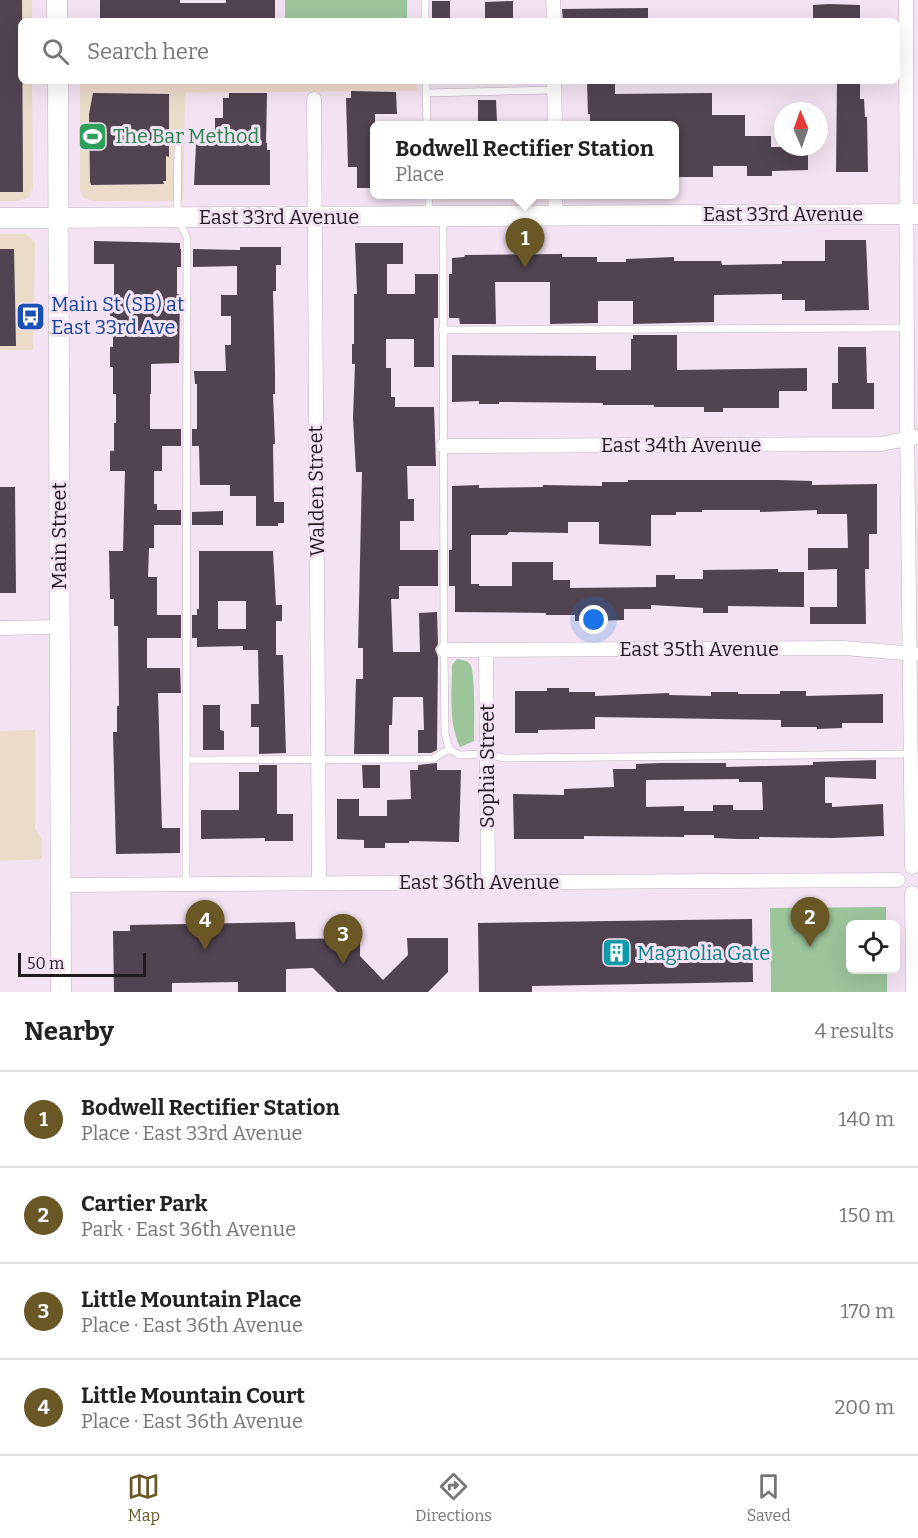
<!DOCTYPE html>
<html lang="en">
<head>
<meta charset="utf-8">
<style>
	:root { --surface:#fff; --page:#f2f2f2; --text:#222; --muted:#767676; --line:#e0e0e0; --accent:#695725 }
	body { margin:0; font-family:Bitter,serif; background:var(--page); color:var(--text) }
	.controls { position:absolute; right:18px; bottom:18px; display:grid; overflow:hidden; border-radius:9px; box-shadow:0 6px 24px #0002 }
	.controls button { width:54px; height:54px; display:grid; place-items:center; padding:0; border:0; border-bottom:2px solid var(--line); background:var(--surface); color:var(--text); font:30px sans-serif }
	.compass { position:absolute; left:774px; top:102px; width:54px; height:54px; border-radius:50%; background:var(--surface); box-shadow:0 6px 24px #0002; rotate:358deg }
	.scale { position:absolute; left:18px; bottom:15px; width:128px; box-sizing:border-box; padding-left:6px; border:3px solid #211b20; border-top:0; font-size:16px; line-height:21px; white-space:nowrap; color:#211b20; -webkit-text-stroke:4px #f3e2f1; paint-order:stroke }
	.you { position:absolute; left:594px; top:620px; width:21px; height:21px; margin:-15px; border:4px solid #fff; border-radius:50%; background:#1a73e8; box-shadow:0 0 0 9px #1a73e833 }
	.badge { display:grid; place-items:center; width:39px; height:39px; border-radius:50%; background:var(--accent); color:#fff; font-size:20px; font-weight:700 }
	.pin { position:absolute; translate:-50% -50px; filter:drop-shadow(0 2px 3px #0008) }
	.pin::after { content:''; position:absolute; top:32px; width:21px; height:18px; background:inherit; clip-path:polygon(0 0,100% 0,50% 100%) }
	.popup { position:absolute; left:370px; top:121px; width:309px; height:78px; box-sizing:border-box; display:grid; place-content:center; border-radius:9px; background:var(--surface); filter:drop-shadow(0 2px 4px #0005); font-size:20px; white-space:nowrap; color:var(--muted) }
	.popup b { font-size:22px; color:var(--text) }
	.popup::after { content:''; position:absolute; left:50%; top:100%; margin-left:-12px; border:12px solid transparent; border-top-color:var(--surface) }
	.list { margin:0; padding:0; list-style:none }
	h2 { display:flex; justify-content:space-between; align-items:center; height:78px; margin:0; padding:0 24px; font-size:26px }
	h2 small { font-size:20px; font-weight:400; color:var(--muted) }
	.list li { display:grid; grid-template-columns:39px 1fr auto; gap:18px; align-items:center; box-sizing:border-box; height:96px; padding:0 24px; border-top:2px solid var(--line) }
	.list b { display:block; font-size:22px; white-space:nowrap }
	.list p { margin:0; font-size:20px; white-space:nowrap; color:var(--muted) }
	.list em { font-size:20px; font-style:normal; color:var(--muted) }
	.icon { flex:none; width:33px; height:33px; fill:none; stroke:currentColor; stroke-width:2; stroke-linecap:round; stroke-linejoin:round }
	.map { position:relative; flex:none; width:918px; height:992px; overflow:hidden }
	.search { position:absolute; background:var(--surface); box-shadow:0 6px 24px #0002; left:18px; right:18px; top:18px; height:66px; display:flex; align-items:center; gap:15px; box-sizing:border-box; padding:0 21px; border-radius:9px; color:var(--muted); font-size:22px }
	.sheet { height:462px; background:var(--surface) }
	nav { display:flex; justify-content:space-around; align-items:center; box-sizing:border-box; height:84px; border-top:2px solid var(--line); background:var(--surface); font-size:16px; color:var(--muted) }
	nav a { display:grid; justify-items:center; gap:3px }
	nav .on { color:var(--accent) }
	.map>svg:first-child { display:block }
	.commercial { fill:#eadcc9 }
	.education { fill:#eedacb }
	.green { fill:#9cc59c }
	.building { fill:#514350; fill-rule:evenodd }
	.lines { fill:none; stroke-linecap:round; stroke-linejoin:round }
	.lane-casing { stroke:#bfb0be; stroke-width:8 }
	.street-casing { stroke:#bfb0be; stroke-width:15 }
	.secondary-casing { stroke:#bfb0be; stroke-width:21 }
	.lane { stroke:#fff; stroke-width:7 }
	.street { stroke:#fff; stroke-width:14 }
	.secondary { stroke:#fff; stroke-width:20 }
	.labels { text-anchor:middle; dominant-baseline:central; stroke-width:6; stroke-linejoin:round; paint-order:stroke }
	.leisure-label { font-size:20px; fill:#27864d; stroke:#f3e2f1; text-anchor:start }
	.street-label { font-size:20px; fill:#211b20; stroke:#f3e2f1 }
	.transit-label { font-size:20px; fill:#164399; stroke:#f3e2f1; text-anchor:start }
	.culture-label { font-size:20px; fill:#0d838f; stroke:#f3e2f1; text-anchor:start }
</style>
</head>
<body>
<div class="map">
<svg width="918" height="992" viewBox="0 0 918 992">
	<rect width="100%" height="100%" fill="#f3e2f1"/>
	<path class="commercial" d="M0,0h32v21h-11v60h11l1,106 -4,10 -10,4h-19z
		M185,92l-2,109h-90l-9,-3 -4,-8v-97z
		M0,234h26l9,8 -2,108h-33z
		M35,730v99l7,10v20l-42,2v-130z"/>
	<path class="education" d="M80,81h336l1,10 -337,2z"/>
	<path class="green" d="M285,0h122v21h-122z
		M457,659c5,1 10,1 13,5 6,9 4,63 4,77l-14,6c-12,-25 -8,-55 -8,-82z
		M886,907v17h-36v45l37,1v22h-116l-1,-84z"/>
	<path class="building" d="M0,0h22l1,192h-23z
		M100,0h80v3h46v-3h49v21h-175z
		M432,1h18v17h-18z
		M513,1v20h-28v-19z
		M829,4l31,1v16h-47v-16z
		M648,8v13h-85l-1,-12z
		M587,81h28v13l97,-1v22h33v21h26v11h37v23l-36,1v5h-25v-10h-34v11h-38v-51h-85v-12h-2z
		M837,81h23v18h4l1,18h2l1,55h-32z
		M351,91l45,1 1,22h-22v74h-18v-21h-9l-2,-69h5z
		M93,93l76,1v63l-3,-1v25h-3l1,3 -73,1 -1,-3 -1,-68z
		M229,93h38l-1,50h1v7h3v35h-76l2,-41h19v-26h8v-20h6z
		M478,100h18l1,21h-19z
		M825,240h41l3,70 -64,1v-11h-23v-6l-68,1v27l-81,2v-23h-35v22l-48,1v-42h-55l1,42h-36l-1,-6h-10v-44h3v-16l12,-1 1,-2 97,-1v3h35v5h29v-3l48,-2v4h47l1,4 60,-1v-3h43z
		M94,241l86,2v6h1v18h-4v27h3l-1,69 -28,1v30h-1v35h31v17h-19v25h-8v33h3v6h24v15h-27v23h-5l-1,29h9v38h24v23h-34v30h33l1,25h-23l4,135h18v25l-64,1 -3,-122h4v-26h2l-1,-80h-4v-27h-4l-1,-48h14l2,-80h-15v-20h4v-28h2v-29h-3v-27h-3v-20h3v-31h-3v-20h4v-32h-20z
		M355,243h48v21h-16v30h28v-20h23v44h-4v49h-20v-28h-28v29h5v29h4v10h39l2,59h-29l1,33h6v22h-14v29h38v36h-39v13h-8l2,53h27l-1,-39 18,-1 1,32 -3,5 3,8 -1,93 -6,3h-13v-23h6l-1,-33h-30l-1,28h-3v29h-35l2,-75h7v-31h-5l4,-176h-6l-3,-54 2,-54h-3v-20h2v-50h3z
		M240,247h41v18h-5v26h-3l2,81v22h-2l2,50h-2l1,58h10v21h-6v3h-22v-30h-26v-11h-30l-1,-39h-7v-17h5v-45h-2l-1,-13h32l-1,-26h6v-29h-10v-21h16v-29l-44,1v-18l47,1z
		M0,249h14l2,97h-16z
		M633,335h44v35l130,-2v23h-28v17h-56v4h-19v-5h-50v-2h-51v-2l-104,-1v2h-20v-3l-27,1v-47l144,1v14h35v-31h2z
		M838,347h28l1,36h7v26h-42v-26h6z
		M628,480h150l34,1v4l65,-1v50h-8v35h-4l1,55h-56v-17h27v-38l-29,1v-22h40l-1,-34h-30v-4l-57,2v-2h-58v2h-26v3h-25v31l-52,-2v-22h-31v11l-59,-1 -2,3h-36v49h8v2h33v-24h41v18h17v8l86,-1v-12h19v4h28v-9l75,-1v3h26v35l-76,-1v7h-25v-5l-52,-3v4h-27v11l-31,1h-18v-6h-29v-2l-91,-1v-26h-6v-36h3v-64l27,-1v3l64,-1v-2l59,1v-4h26z
		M0,487h15l1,106h-16z
		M223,511v14h-31v-13z
		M199,551h74l3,54h6v16h-6v34h7l3,98 -27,1v-27h-8v-23h8l-1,-54h-15v-4l-46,1v-9h-5v-23h5v-6h2zM218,601h28v28h-28z
		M547,688h22v4h26v4l74,-3v2l42,1v-4h27v2h42v-3h26v5l77,-2v29h-41v5l-25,1v-2h-36v-7l-186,-3v12l-57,1v3h-23v-42h32z
		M203,705h17v25l4,1v19h-21z
		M876,760v19l-51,-2v26h7v4l51,-3 1,32 -51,2 -74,-1v2h-21l-24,-1v-3h-30v2l-100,-1v3h-70l-1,-45 51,1v-6l50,-2 -1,-18h23v-5l25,-1h65v4l42,-1 45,-1v-3zM739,779v3h23l1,28h-30v-5h-20v6h-29v-5l-38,1v-27z
		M437,763v7h24l-2,72 -50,-1v2h-24v5h-21v-8l-27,-1v-40h22v17h28v-16l24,-1 -1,-29h8v-5z
		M259,765h18v49h16v27h-28v-3l-64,1v-29h38v-38h20z
		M362,765h18v23h-17z
		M752,919l1,63 -221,4v6h-53l-1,-69z
		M295,922l1,17 64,-1v18l23,24 25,-25 -1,-17h41v34l-20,20h-91l-24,-24 -27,1v23h-48v-10l-66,1v9h-58l-1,-61h17v-6z"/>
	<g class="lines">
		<defs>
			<path id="lane" d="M425,0v21
				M426,81l1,44
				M426,93l128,-3
				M178,148l-1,69 10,21 -1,644
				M429,194v19
				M443,219l1,431 1,83 4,16 10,6 27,-1 18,4 407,-4
				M442,330l465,-2
				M186,760l247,-1 16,-10"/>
			<path id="street" d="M553,0l1,21
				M906,0l1,422 5,445
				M554,81l1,44
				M314,99l5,784
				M555,194l1,21
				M443,446l437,-2 38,-7
				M0,628l58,-1
				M444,650l400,-2 71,6
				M486,650l2,232
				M60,885l838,-5
				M912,893l1,99"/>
			<path id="secondary" d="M57,0v21
				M58,81l3,911
				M0,218l918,-4"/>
		</defs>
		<use href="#lane" class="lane-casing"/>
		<use href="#street" class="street-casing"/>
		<use href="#secondary" class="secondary-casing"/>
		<use href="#lane" class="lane"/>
		<use href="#street" class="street"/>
		<use href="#secondary" class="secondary"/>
	</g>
	<defs>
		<symbol id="stadium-square" viewBox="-11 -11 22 22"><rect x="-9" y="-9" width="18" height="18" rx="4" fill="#2e9e5b" stroke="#f3e2f1"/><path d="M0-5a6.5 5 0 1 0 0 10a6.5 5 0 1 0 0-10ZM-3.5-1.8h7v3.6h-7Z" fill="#fff"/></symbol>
		<symbol id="bus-square" viewBox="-11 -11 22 22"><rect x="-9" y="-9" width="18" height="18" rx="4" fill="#1a4fb4" stroke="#f3e2f1"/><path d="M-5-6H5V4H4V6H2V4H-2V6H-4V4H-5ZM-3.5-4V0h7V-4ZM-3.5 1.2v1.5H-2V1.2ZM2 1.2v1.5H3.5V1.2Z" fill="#fff"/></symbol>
		<symbol id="building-square" viewBox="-11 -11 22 22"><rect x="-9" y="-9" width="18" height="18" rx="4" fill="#0f9aa8" stroke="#f3e2f1"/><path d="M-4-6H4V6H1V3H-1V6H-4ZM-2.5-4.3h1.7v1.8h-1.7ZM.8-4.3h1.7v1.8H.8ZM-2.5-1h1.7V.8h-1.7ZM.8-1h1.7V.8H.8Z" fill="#fff"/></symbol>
	</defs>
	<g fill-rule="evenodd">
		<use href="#stadium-square" x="76" y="120" width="33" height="33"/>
		<use href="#bus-square" x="14" y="300" width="33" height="33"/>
		<use href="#building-square" x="600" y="936" width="33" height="33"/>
	</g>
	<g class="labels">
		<g class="leisure-label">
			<text x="113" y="136">The Bar Method</text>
		</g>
		<g class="street-label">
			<text x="783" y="214">East 33rd Avenue</text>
			<text x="279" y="217">East 33rd Avenue</text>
			<text x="681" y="445">East 34th Avenue</text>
			<text transform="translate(316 491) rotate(-91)">Walden Street</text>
			<text transform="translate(59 536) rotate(-90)">Main Street</text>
			<text x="699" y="649">East 35th Avenue</text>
			<text transform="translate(487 766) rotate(-90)">Sophia Street</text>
			<text x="479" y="882">East 36th Avenue</text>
		</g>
		<g class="transit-label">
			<text x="51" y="304">Main St (SB) at<tspan x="51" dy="23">East 33rd Ave</tspan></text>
		</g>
		<g class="culture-label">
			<text x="637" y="953">Magnolia Gate</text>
		</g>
	</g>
</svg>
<div class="controls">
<button><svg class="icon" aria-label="locate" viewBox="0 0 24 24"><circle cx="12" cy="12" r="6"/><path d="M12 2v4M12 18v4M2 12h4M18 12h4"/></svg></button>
</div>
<svg class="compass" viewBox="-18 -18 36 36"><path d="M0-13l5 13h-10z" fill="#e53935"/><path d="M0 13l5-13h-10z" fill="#767676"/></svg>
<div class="scale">50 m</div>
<div class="you"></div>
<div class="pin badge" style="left:525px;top:268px">1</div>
<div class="popup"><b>Bodwell Rectifier Station</b>Place</div>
<div class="pin badge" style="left:810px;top:947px">2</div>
<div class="pin badge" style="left:343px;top:964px">3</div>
<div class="pin badge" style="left:205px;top:950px">4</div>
<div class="search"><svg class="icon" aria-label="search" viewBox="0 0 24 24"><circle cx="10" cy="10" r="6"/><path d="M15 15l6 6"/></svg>Search here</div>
</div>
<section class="sheet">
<h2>Nearby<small>4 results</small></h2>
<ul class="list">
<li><span class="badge">1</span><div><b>Bodwell Rectifier Station</b><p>Place · East 33rd Avenue</p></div><em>140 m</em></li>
<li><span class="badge">2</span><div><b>Cartier Park</b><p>Park · East 36th Avenue</p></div><em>150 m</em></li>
<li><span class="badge">3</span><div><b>Little Mountain Place</b><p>Place · East 36th Avenue</p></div><em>170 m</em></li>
<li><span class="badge">4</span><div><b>Little Mountain Court</b><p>Place · East 36th Avenue</p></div><em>200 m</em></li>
</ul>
</section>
<nav>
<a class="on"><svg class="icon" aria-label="map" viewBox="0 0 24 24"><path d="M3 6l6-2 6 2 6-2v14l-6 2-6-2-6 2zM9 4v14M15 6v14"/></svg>Map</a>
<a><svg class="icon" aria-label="directions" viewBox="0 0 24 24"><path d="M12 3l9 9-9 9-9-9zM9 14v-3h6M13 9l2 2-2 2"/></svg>Directions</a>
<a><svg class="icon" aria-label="saved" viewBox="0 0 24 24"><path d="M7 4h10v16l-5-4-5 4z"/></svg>Saved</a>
</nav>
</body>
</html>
